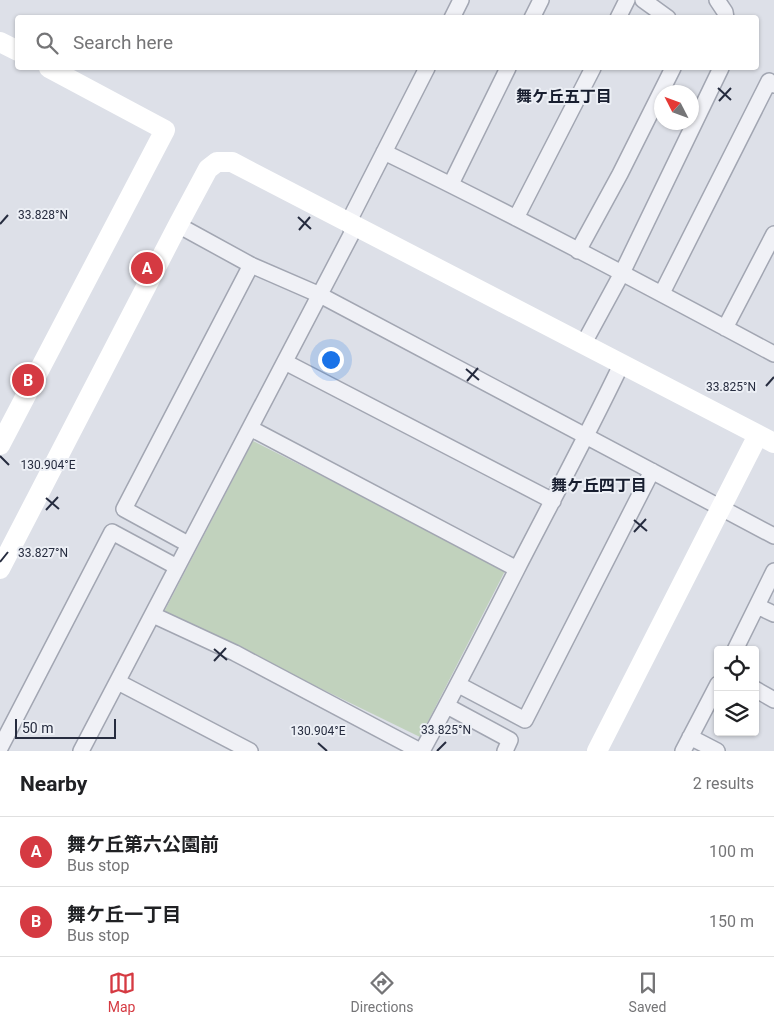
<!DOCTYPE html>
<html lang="en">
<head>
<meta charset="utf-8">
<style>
	:root { --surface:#fff; --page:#f6f6f6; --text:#202124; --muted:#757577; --line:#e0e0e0; --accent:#d53a42 }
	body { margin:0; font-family:Roboto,"Noto Sans JP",sans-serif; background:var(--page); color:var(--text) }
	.controls { position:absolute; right:15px; bottom:15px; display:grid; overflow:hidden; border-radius:5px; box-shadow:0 1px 4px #0004 }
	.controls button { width:45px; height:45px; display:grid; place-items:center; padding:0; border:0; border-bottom:1px solid var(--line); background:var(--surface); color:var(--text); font:25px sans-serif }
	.compass { position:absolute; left:654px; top:85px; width:45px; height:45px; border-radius:50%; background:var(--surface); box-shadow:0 1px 4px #0004; rotate:312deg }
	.scale { position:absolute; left:15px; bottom:12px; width:101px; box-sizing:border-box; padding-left:5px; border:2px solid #262c3f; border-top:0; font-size:14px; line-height:18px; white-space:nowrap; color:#262c3f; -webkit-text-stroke:4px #eceff5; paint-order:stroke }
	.you { position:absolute; left:330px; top:359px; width:18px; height:18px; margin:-12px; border:4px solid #fff; border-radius:50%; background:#1a73e8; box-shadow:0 0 0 8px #1a73e833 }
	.badge { display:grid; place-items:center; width:32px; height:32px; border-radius:50%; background:var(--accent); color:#fff; font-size:16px; font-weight:700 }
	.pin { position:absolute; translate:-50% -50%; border:2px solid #fff; box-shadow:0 1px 5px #0006 }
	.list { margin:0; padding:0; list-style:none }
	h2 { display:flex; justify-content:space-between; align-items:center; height:65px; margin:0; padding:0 20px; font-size:21px }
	h2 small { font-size:16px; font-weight:400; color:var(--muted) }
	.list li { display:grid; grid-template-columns:32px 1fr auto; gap:15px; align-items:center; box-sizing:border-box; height:70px; padding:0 20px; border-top:1px solid var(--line) }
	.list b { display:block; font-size:19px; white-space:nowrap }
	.list p { margin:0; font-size:16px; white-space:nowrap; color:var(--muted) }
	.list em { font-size:16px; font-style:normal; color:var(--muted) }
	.icon { flex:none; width:28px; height:28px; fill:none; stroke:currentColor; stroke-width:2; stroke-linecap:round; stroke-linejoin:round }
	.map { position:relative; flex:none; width:774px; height:751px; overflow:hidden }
	.search { position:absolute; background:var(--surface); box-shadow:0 1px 4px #0004; left:15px; right:15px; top:15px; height:55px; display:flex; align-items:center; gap:12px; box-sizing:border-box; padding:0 18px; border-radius:5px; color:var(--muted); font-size:19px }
	.sheet { height:205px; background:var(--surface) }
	nav { display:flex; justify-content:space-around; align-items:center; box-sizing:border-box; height:70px; border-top:1px solid var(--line); background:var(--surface); font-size:14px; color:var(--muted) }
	nav a { display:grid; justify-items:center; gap:2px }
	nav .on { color:var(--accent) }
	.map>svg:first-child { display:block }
	.green { fill:#c1d2bd }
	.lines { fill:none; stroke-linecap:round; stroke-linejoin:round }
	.street-casing { stroke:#a2a6b2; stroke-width:18 }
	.street { stroke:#f0f1f6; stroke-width:15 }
	.secondary { stroke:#fff; stroke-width:20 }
	.ticks { fill:none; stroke:#262c3f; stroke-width:2 }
	.labels { text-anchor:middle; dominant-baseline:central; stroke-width:4; stroke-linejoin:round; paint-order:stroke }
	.neighbourhood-label { font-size:16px; font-weight:bold; fill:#181e2f; stroke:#eceff5 }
	.ticks-label { font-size:12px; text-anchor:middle; fill:#262c3f; stroke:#eceff5; stroke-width:4; stroke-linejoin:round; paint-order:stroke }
</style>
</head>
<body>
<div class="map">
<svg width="774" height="751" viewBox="0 0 774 751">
	<rect width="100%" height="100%" fill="#dde0e8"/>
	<path class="green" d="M253,441l253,128 -86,168 -256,-125z"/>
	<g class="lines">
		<defs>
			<path id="street" d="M643,0l25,18
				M717,0l8,12 1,6
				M452,18l9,-18
				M532,18l9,-18
				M618,18l9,-18
				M384,152c132,64 261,133 390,202
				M451,184l57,-116
				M516,218l77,-150
				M178,225l73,40 69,30 454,241
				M578,251l42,-77 53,-106
				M662,293l107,-212 5,4
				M725,328l49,-94
				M584,343l38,-70 99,-205
				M285,362l268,139
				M250,428l267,141
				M188,544l-64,-35 127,-244
				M757,606l17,8
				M153,615l82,38 185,98
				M735,650l39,-79
				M118,682l132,69
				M459,685l66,35 127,-249
				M755,689l19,11
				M447,706l63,34 -5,11
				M690,737l27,14
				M0,748l112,-216 65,35
				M81,751l271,-518 -3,-12 78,-153
				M422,751c33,-60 64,-121 95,-182 35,-68 71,-135 104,-204
				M683,751l35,-67"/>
		</defs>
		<use href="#street" class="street-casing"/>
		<use href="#street" class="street"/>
		<path class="secondary" d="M0,42l18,9
			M0,445l165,-315 -116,-62
			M0,569l178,-344 30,-56 9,-7h15l542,281
			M597,751l161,-316"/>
	</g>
	<path class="ticks" d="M718,88l13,12M719,101l12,-13M298,217l13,12M0,224l8,-9M299,230l11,-13M466,369l13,11M467,381l11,-13M766,386l8,-9M0,456l9,9M46,498l13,11M46,510l12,-13M634,520l13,11M634,532l12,-13M0,562l8,-10M214,649l13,11M214,661l12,-13M318,743l9,8M437,751l9,-9"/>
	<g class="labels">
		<g class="neighbourhood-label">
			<text x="564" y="96">舞ケ丘五丁目</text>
			<text x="599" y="485">舞ケ丘四丁目</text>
		</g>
	</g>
	<g class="ticks-label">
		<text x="43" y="219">33.828°N</text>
		<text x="731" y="391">33.825°N</text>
		<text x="48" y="469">130.904°E</text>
		<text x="43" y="557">33.827°N</text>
		<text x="446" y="734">33.825°N</text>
		<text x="318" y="735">130.904°E</text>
	</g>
</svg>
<div class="controls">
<button><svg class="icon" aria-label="locate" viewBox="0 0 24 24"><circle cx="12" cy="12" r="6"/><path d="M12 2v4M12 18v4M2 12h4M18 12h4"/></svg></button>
<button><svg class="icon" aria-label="layers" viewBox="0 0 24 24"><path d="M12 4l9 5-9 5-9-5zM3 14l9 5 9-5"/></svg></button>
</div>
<svg class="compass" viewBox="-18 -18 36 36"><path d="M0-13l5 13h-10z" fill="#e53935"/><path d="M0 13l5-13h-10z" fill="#757577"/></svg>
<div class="scale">50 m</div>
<div class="you"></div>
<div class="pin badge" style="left:147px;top:268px">A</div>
<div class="pin badge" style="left:28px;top:380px">B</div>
<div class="search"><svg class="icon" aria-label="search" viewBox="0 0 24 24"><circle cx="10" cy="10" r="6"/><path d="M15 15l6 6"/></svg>Search here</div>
</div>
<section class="sheet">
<h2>Nearby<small>2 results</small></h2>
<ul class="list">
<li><span class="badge">A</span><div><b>舞ケ丘第六公園前</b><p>Bus stop</p></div><em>100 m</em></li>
<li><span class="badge">B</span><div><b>舞ケ丘一丁目</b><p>Bus stop</p></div><em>150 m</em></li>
</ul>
</section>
<nav>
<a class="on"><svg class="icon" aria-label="map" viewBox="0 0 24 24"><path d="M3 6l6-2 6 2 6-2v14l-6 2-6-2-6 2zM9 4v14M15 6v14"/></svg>Map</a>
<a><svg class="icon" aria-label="directions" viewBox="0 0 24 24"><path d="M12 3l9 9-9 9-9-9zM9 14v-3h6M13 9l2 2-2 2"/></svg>Directions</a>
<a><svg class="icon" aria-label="saved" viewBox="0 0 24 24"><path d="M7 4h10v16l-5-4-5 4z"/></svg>Saved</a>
</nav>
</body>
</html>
